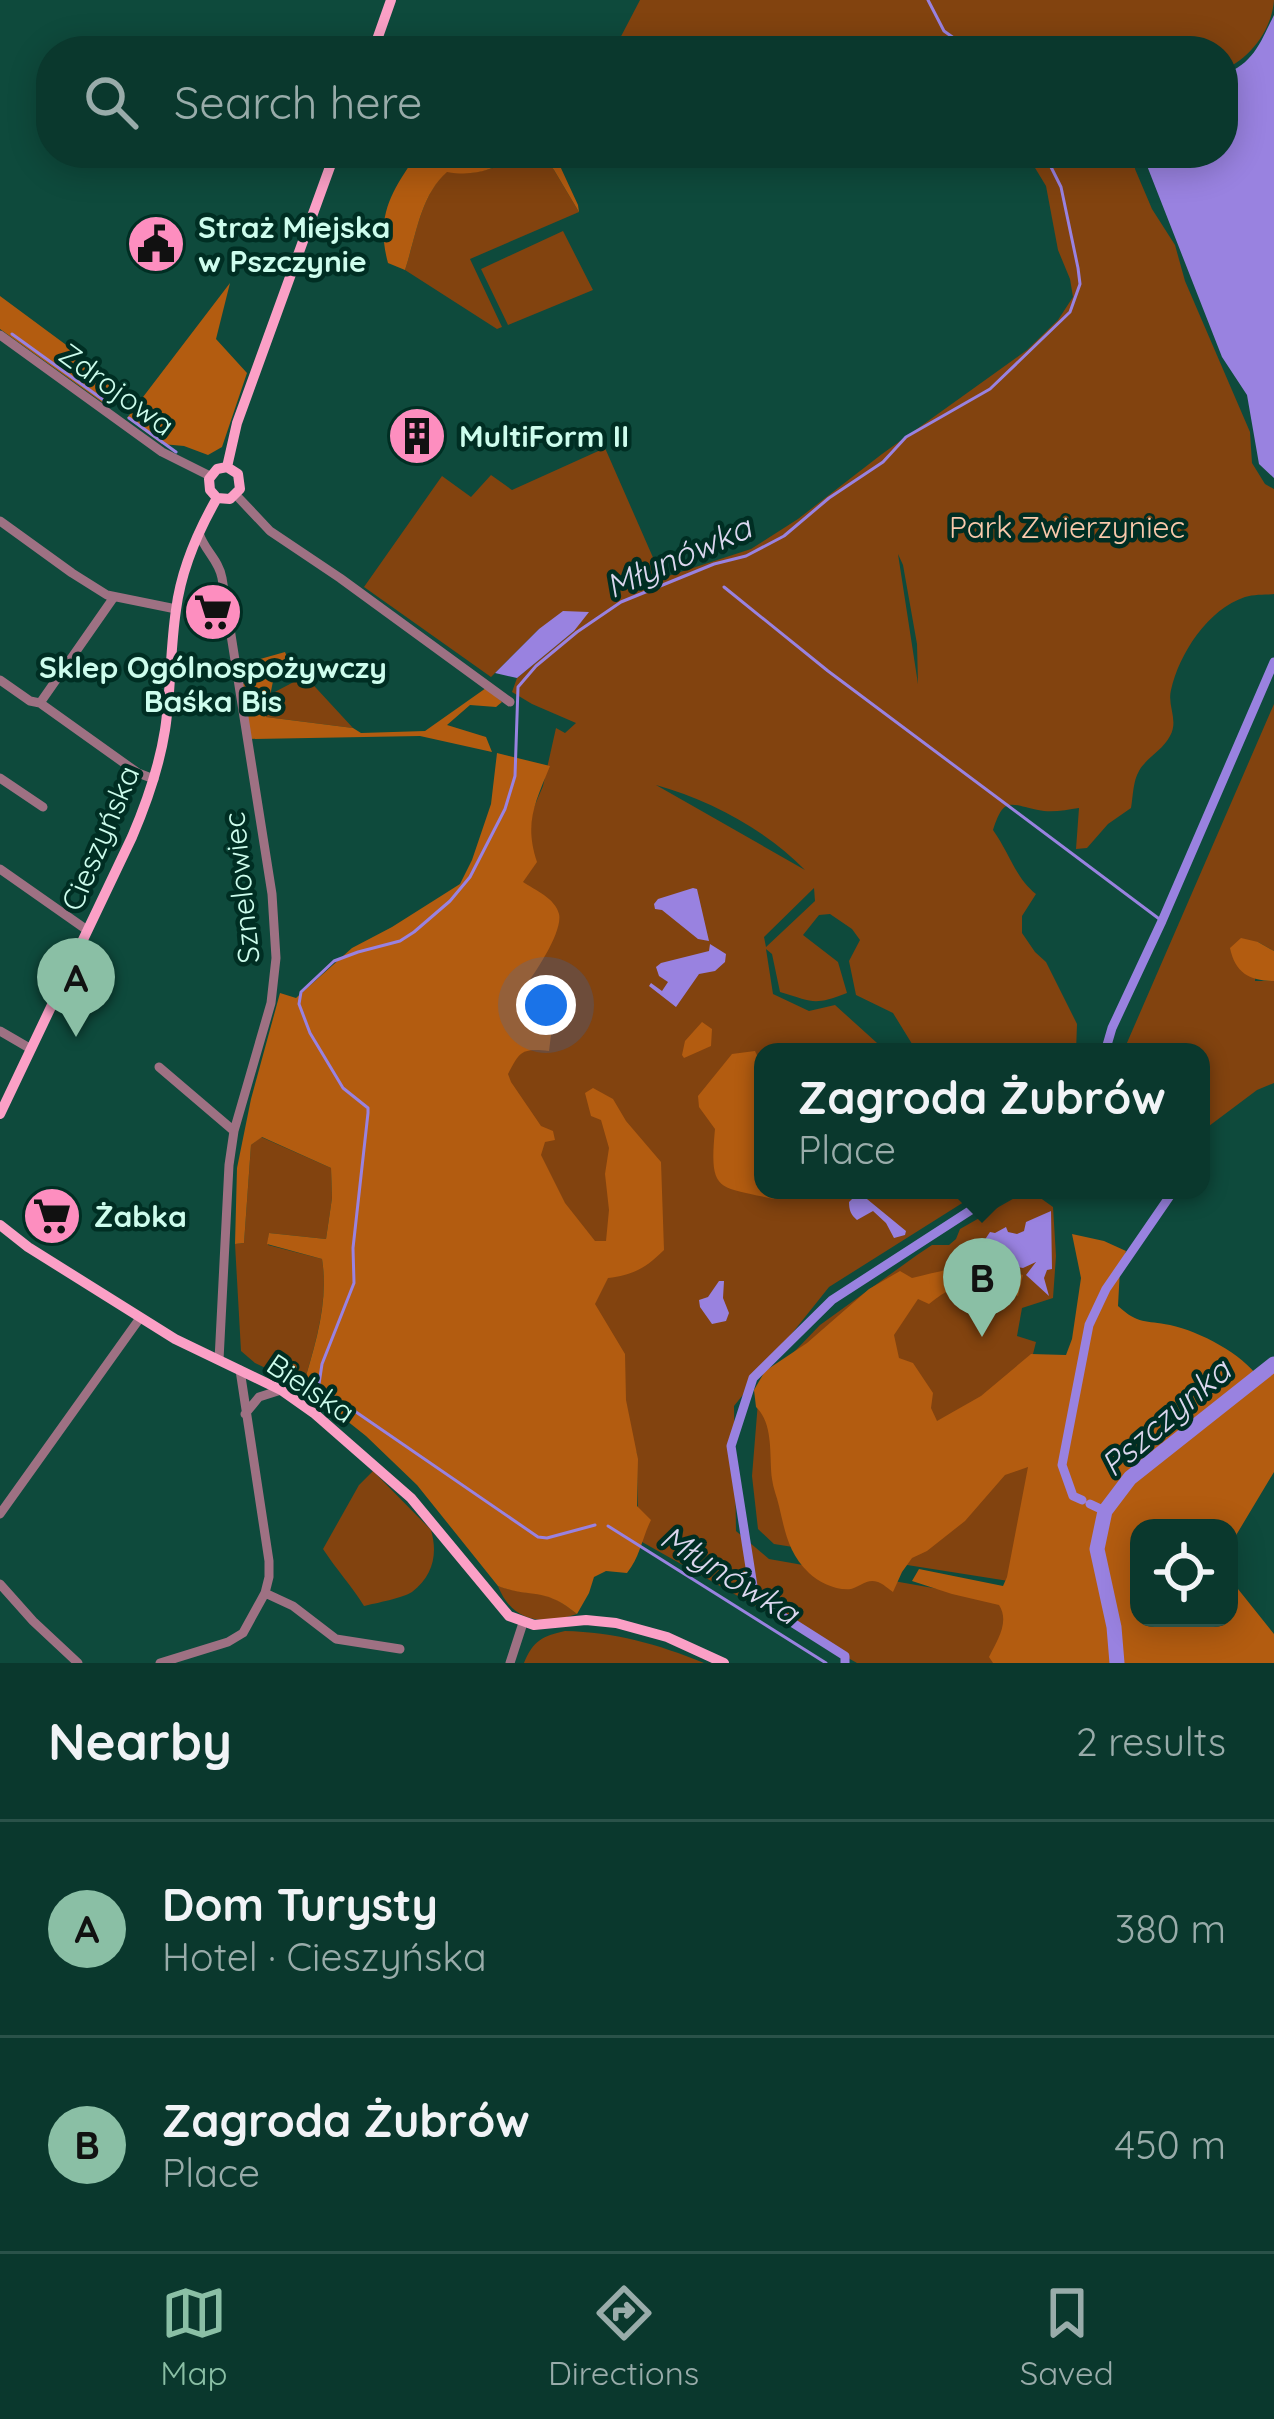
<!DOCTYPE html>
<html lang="en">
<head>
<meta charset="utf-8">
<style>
	:root { --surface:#0a382d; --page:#133f35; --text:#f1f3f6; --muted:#99acaa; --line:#2a5249; --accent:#8abfa5 }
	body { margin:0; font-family:Quicksand,sans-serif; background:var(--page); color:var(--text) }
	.controls { position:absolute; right:36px; bottom:36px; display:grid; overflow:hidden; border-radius:24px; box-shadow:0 6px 30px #0003 }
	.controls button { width:108px; height:108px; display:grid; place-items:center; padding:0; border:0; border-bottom:3px solid var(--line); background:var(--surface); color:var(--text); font:60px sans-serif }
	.you { position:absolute; left:546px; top:1005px; width:42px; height:42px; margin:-30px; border:9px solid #fff; border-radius:50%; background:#1a73e8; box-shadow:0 0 0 18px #1a73e833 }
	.badge { display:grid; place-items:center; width:78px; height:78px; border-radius:50%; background:var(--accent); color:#111; font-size:39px; font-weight:700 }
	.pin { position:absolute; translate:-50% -99px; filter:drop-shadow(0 3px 6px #0008) }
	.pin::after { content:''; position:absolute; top:63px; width:42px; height:36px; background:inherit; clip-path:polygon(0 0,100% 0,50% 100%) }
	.popup { position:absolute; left:754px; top:1043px; width:456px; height:156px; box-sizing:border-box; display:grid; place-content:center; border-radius:24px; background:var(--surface); filter:drop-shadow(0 3px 9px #0005); font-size:39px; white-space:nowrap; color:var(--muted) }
	.popup b { font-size:45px; color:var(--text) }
	.popup::after { content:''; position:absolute; left:50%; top:100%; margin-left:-24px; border:24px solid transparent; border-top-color:var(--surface) }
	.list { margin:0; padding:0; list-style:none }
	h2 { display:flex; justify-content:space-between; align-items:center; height:156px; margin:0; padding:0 48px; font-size:51px }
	h2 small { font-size:39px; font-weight:400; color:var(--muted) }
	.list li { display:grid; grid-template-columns:78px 1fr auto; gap:36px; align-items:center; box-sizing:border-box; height:216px; padding:0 48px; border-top:3px solid var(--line) }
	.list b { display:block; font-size:45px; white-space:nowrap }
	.list p { margin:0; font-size:39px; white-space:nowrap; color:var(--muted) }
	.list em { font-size:39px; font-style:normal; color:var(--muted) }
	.icon { flex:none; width:66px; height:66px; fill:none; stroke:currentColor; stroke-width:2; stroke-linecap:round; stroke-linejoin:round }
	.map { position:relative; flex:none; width:1274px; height:1663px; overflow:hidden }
	.search { position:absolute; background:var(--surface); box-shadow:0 6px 30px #0003; left:36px; right:36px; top:36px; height:132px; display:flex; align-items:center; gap:30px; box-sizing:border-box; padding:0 42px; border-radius:48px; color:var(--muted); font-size:45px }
	.sheet { height:588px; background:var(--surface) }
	nav { display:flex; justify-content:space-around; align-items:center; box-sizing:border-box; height:168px; border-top:3px solid var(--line); background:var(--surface); font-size:33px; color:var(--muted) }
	nav a { display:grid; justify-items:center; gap:6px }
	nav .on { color:var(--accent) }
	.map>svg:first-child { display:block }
	.green { fill:#82430f; fill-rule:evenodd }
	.forest { fill:#b35c10 }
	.water { fill:#9982e0 }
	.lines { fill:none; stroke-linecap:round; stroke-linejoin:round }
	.stream { stroke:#9982e0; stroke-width:3 }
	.canal { stroke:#9982e0; stroke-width:9 }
	.river { stroke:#9982e0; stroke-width:15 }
	.minor { stroke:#9e7183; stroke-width:9 }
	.major { stroke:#fba0c6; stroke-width:10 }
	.labels { text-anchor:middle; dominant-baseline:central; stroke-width:9; stroke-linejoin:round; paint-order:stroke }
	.poi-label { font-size:30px; font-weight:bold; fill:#cdfded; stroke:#002e23; text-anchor:start }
	.street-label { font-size:30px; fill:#cdfded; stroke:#002e23 }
	.park-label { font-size:30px; fill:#f9c9ac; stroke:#002e23 }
	.water-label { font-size:33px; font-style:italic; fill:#dbd7ef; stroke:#002e23 }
</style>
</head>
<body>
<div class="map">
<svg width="1274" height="1663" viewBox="0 0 1274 1663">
	<rect width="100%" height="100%" fill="#0e4a3c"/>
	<path class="green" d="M640,0h634c-2,30 -24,59 -51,70v-19h-487l17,-15 -47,15h-49l-4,-6 -37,1z
		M1026,153h108l1,16 17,40 23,36 10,36 65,151 2,31 13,21 9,5v105c-9,1 -20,0 -29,3 -37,12 -66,57 -74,93 -4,16 8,30 -1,46 -7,14 -24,22 -31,35 -6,10 -6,25 -8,37l-23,16 -21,24 -11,1 3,-41c-13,2 -28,5 -41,2 -29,-6 -34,-14 -45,20 17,24 22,47 43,64l-14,22v17l13,19 11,10 31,62 -1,28h-159l-24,-39 -37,-18 -7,-34 11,-21 -8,-11 -22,-15 -11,1 -16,20 35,27 9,31c-34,13 -33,9 -67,-1l-8,-38 -6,-5 7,45 36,17 26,-6 52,47h-124v138h220l-154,97 -95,119 2,125 33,28 255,45 -10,59h-157l-222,-125 3,-22 -1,-62 -134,-362 23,-266 17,-40 13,-58 9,5 11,-10 -44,-19 -20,-12 5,-14 57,-47 -35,-2 -48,48 -127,-90 78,-111 29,21 20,-22 21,15 93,-42 57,130 89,-29 47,-30 84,-65 145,-104 31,-30 15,-23 -3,-18 -12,-29 -12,-64zM898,554l5,11 14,79 1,40zM656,785c54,15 110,45 149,85zM814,888l1,13 -49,46 -2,-10z
		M525,155l17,1 12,14 25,42 -109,47 32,68 -5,2 -92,-59c11,-33 15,-74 42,-99 28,6 53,-4 78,-16z
		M563,231l30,59 -85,35 -27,-56z
		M305,676l48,52 -87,-11 5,-23z
		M1274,704v247l-16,-9 -3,39h19v102l-17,7 -56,42v-80h-78z
		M261,1137l70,31 1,30 -6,41 -57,-6 -1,12 54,14c7,42 -7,86 -19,127l-48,-23 -14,-12 -6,-107 9,-1 7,-98z
		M1032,1192l21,15 3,49 -3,42 -31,10 -5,28 19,6 -5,20 38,207 -29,17 -266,-42 -16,-15 -6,-53 6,-74 14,-27 48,-50 97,-70 15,-10h17l7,-6 4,-10 58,-33z
		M373,1471l58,59c7,24 2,46 -19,62 -9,6 -36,11 -48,14 -13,-21 -28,-37 -41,-57l36,-64z
		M498,1586c35,12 45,-1 79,28 -35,12 -65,8 -79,-28z
		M565,1631c49,1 93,13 139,32h-180c9,-22 18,-27 41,-32z"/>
	<path class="forest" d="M418,153h136l24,52 1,7 -25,-42 -12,-14c-37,-2 -50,24 -95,16 -27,24 -31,65 -42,98l-17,-7c-13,-48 4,-72 30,-110z
		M230,283l-14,56 31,34 -25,74 -14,8 -24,-9 -22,-2 -35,-26z
		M0,296l119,88 4,11 -14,12 -109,-78z
		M285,652l6,15 -18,14 -7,36 87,11 8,5 64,-2 61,-43 16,14 -6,5 -26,-2 -23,20 39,12 6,15 -72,-16 -173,3 -7,-55 10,-1v-21z
		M497,753l53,13c-15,37 -26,57 -13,96l-14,20c12,8 32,16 36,32 4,17 -23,58 -33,71l17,29 10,5 -4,32c-27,-3 -29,0 -41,23l3,8 30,44 12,5 2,9 -10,2 -4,13 24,48 30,38h11l3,-31 -4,-36 4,-26 -8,-28 -10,-4 -6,-23 8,-5 20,11 13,22 35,41 3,88c-18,18 -31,25 -56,28l-13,26 30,50 1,46 12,59 -1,47 14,14c-9,18 -11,37 -24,53l-21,-2 -12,6 -5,16 -12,21c-34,-28 -44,-15 -79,-28l-81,-101 -51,-49 -63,-50c12,-41 26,-84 19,-127l-55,-15 2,-11 57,6 6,-41 -1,-30 -69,-31 -11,8 -7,98 -9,1 2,-76 14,-69 29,-106 16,5 56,-50 40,-21 68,-43 12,-24 19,-56z
		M1241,938l17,4 16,9v30c-24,0 -39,-8 -44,-33z
		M702,1022l10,7 -1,17 -27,12 -2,-3 3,-14z
		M755,1051l8,17v122h15l-4,9c-57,-13 -65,-6 -59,-70l-16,-22 -1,-11 34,-42z
		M1072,1234l32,7 22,10 -6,18 -2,37c21,19 27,14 52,19 31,7 71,28 90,54l14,-8v101l-45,75v-19h-90v90h90v-52l9,23 36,45v29h-281l-4,-6c8,-16 21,-35 10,-52l-47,-11 -40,-13 7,-12 84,17 4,-9 21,-110 -23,8 -40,46 -38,30 -15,7 -10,14 -9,20c-3,-2 -11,-9 -15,-10 -11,-4 -17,4 -27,7 -14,2 -33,-7 -42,-16 -21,-20 -24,-42 -30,-67 -2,-9 -6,-18 -7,-27 -3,-23 2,-55 -16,-72l-2,-17 11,-19 42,-28 62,-54 31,-18 12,7c45,-11 65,-17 111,-3l-5,21c-40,-13 -54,-20 -89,8l-11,-5 -24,36 5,23 14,5 20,30 -2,15 6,13 44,-25 50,-42 35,1 6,-16 9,-61z"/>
	<path class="water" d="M1274,15v463l-15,-14 -12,-69 -25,-38 -80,-204h81v-78c31,-12 37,-32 51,-60z
		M563,611l26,1 -15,19 -57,47 -22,-5 44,-44z
		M693,888l4,1 12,52 -11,-2 -36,-29 -7,-1 -1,-5 4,-5z
		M710,944l16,10 -1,8 -10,9 -16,3 -23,33 -27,-21 2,-3 11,8 6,-9 -9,-6 -3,-9 5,-4 48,-12z
		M851,1190h5l50,41 -1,4 -11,3 -8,-15 -13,-12 -16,9c-6,-5 -8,-10 -8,-18l7,-7z
		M1051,1211l1,58 -5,1 -3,8 5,18 -23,-21 10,-13 -13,6 -51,-9 18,-27 5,1 11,-6 2,5 9,2 7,-3 2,-9z
		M719,1281h5l-1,17 6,15 -3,8 -14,3 -12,-17 -1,-7 9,-3z"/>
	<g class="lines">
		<path class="stream" d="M928,0l16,31 28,20
			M12,334l97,70
			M129,418l47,34
			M724,587l104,84 334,250
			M595,1525l-48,13 -9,-1 -217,-149 -2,-4 3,-20 32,-81 -1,-35 15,-135v-5l-25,-20 -33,-55 -11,-29 2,-12 33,-31 24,-9 42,-11 14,-9 36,-31 20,-24 35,-68 10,-33 3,-89 18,-21 41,-34 44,-30 93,-38 32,-8 38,-20 45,-38 54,-36 23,-25 84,-48 80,-77 10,-28 -2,-16 -17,-81 -17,-34
			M608,1526l218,137"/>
		<path class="canal" d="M1105,1052l7,-24 50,-107 112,-259
			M1082,1500l-9,-4 -11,-31 27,-140 17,-36 68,-99
			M1090,1504l15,7
			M845,1663v-7l-90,-57 -24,-153 22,-68 79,-78 170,-110"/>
		<path class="river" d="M1117,1663l-3,-36 -17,-78 8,-38 25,-33 144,-114"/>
		<path class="minor" d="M0,335l162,117 48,24
			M236,495l34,36 70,47 170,124
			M0,521l72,52 35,22 69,14
			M199,533c5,17 20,27 23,45l50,316 4,64 -5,45 -37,128 -5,34 -10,195
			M0,680l30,21 10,2 98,70 16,6
			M40,703l74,-106
			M0,778l43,29
			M0,869l87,61
			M0,1031l31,18
			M159,1067l75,64
			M245,1414l14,-17 22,-7
			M0,1514l140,-196
			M0,1584l33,37 45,42
			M265,1593l28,13 43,33 64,10
			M160,1663l68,-21 15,-9 22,-40 4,-16v-16l-29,-191
			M510,1663l13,-40"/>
		<path class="major" d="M373,51l18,-51
			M227,467l10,-44 98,-270
			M217,498l13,1 10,-10 -2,-15 -11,-7
			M217,498l-7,-8 -1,-11 8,-10 10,-2
			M0,1114l132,-277c15,-35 27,-69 33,-107 6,-39 5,-80 11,-120 5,-40 21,-77 41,-112
			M0,1225l28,22 147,92 106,51 34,24 96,84 98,118 25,9 52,-5 30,3 51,14 57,26"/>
	</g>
	<defs>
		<symbol id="civic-disc" viewBox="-11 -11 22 22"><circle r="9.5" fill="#fd8ebf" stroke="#002e23"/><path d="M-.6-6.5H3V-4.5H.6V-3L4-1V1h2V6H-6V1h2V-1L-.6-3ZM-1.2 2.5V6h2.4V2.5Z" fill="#111"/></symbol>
		<symbol id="building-disc" viewBox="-11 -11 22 22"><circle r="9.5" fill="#fd8ebf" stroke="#002e23"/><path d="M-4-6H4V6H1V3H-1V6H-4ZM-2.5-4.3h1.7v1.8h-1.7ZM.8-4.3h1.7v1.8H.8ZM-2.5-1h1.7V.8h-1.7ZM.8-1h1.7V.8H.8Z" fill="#111"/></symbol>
		<symbol id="supermarket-disc" viewBox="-11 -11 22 22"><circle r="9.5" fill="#fd8ebf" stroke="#002e23"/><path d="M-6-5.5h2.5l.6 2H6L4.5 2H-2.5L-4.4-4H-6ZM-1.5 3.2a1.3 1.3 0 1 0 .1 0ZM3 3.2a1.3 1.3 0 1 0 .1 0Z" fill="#111"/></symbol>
	</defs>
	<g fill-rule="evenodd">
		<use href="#civic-disc" x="123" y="211" width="66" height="66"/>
		<use href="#building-disc" x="384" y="403" width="66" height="66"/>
		<use href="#supermarket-disc" x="180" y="579" width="66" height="66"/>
		<use href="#supermarket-disc" x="19" y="1183" width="66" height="66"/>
	</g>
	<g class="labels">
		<g class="poi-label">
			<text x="198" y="227">Straż Miejska<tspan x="198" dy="34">w Pszczynie</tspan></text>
			<text x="459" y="436">MultiForm II</text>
			<text x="213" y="667" text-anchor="middle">Sklep Ogólnospożywczy<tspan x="213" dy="34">Baśka Bis</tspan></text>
			<text x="94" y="1216">Żabka</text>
		</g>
		<g class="street-label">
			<text transform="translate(117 389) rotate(36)">Zdrojowa</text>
			<text transform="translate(100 838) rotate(-67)">Cieszyńska</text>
			<text transform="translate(241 888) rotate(-96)">Sznelowiec</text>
			<text transform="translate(311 1388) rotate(34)">Bielska</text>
		</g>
		<g class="park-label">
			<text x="1067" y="527">Park Zwierzyniec</text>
		</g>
		<g class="water-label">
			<text transform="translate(678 556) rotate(-24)">Młynówka</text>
			<text transform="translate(1165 1417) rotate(-41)">Pszczynka</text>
			<text transform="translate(730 1574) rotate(32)">Młynówka</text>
		</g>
	</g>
</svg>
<div class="controls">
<button><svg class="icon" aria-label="locate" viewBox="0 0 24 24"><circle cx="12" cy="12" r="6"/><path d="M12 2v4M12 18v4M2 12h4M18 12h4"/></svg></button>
</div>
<div class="you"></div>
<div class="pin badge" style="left:76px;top:1037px">A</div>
<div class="pin badge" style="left:982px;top:1337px">B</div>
<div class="popup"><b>Zagroda Żubrów</b>Place</div>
<div class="search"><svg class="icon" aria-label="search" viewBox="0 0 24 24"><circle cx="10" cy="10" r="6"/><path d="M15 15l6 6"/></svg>Search here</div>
</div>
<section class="sheet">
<h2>Nearby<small>2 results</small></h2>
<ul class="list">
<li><span class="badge">A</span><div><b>Dom Turysty</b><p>Hotel · Cieszyńska</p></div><em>380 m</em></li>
<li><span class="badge">B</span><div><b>Zagroda Żubrów</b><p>Place</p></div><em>450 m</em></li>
</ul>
</section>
<nav>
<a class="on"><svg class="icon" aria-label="map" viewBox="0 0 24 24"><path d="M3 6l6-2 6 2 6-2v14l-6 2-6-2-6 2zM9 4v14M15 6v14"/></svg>Map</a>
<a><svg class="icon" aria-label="directions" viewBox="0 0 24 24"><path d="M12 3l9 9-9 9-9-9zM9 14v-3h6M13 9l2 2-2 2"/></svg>Directions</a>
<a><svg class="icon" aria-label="saved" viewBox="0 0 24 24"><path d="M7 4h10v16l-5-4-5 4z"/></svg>Saved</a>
</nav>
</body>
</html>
